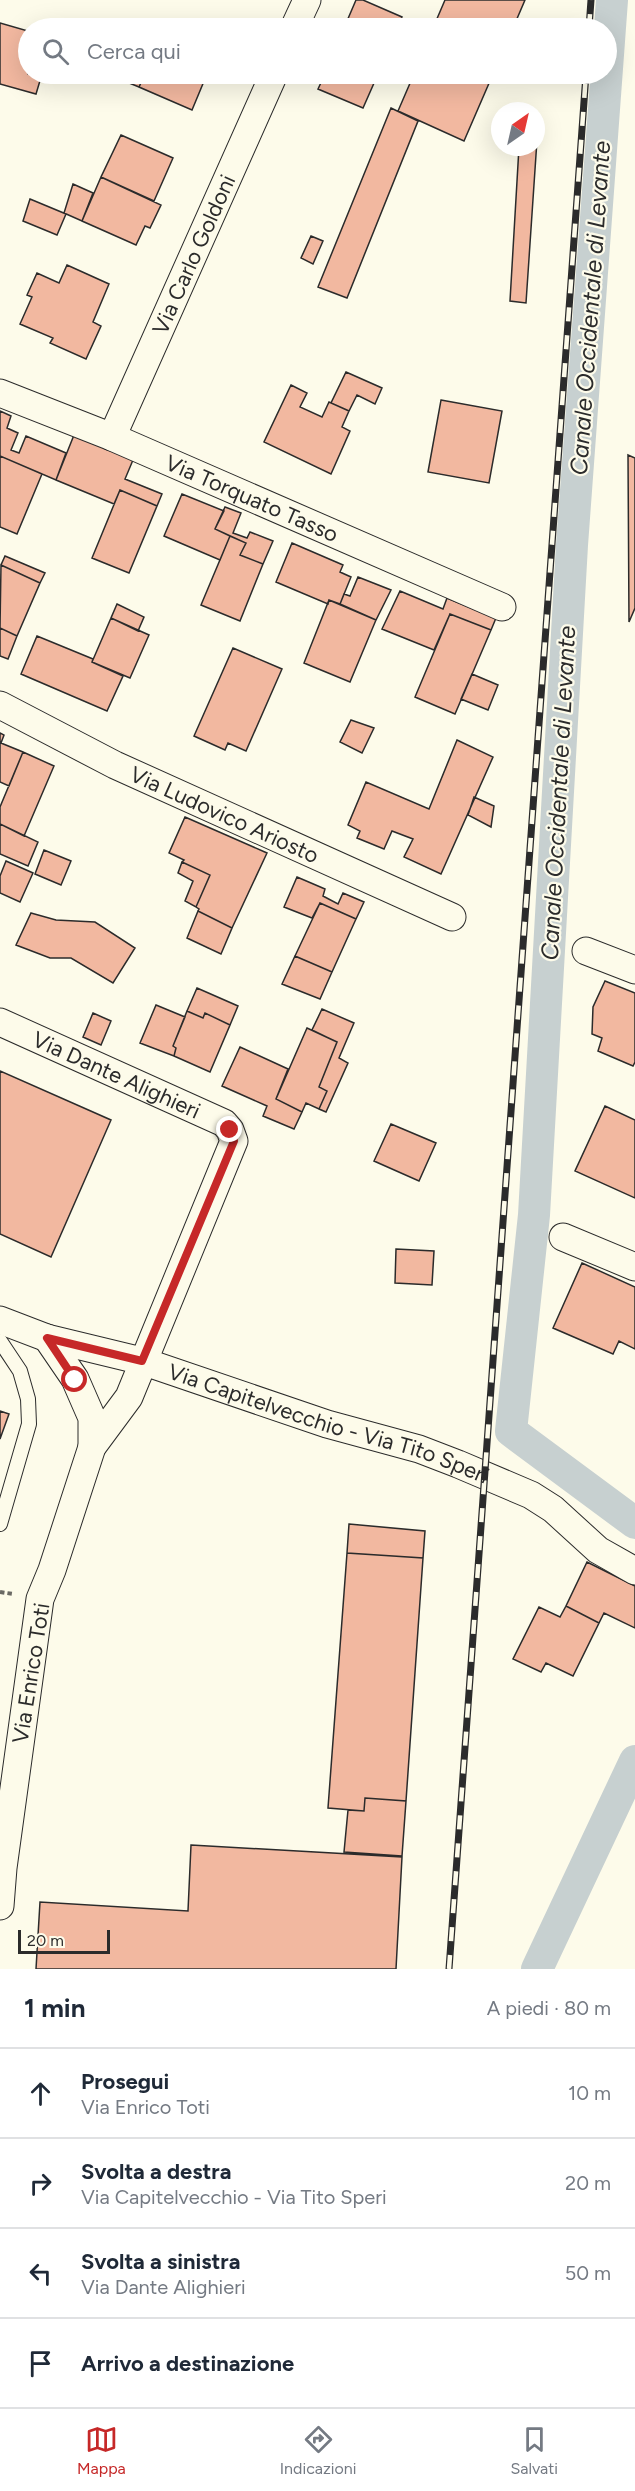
<!DOCTYPE html>
<html lang="it">
<head>
<meta charset="utf-8">
<style>
	:root { --surface:#fff; --page:#f2f2f3; --text:#1f2937; --muted:#747a83; --line:#e0e1e3; --accent:#c62828 }
	body { margin:0; font-family:Figtree,sans-serif; background:var(--page); color:var(--text) }
	.compass { position:absolute; left:491px; top:102px; width:54px; height:54px; border-radius:50%; background:var(--surface); box-shadow:0 6px 24px #0002; rotate:34deg }
	.scale { position:absolute; left:18px; bottom:15px; width:92px; box-sizing:border-box; padding-left:6px; border:3px solid #2b2b2b; border-top:0; font-size:16px; line-height:21px; white-space:nowrap; color:#2b2b2b; -webkit-text-stroke:4px #fdfbea; paint-order:stroke }
	.stop { position:absolute; width:18px; height:18px; margin:-14px; border:4px solid #c62828; border-radius:50%; background:#fff }
	.stop.end { background:#c62828; border-color:#fff; box-shadow:0 2px 6px #0008 }
	.list { margin:0; padding:0; list-style:none }
	h2 { display:flex; justify-content:space-between; align-items:center; height:78px; margin:0; padding:0 24px; font-size:26px }
	h2 small { font-size:20px; font-weight:400; color:var(--muted) }
	.list li { display:grid; grid-template-columns:39px 1fr auto; gap:18px; align-items:center; box-sizing:border-box; height:90px; padding:0 24px; border-top:2px solid var(--line) }
	.list b { display:block; font-size:22px; white-space:nowrap }
	.list p { margin:0; font-size:20px; white-space:nowrap; color:var(--muted) }
	.list em { font-size:20px; font-style:normal; color:var(--muted) }
	.icon { flex:none; width:33px; height:33px; fill:none; stroke:currentColor; stroke-width:2; stroke-linecap:round; stroke-linejoin:round }
	.map { position:relative; flex:none; width:635px; height:1969px; overflow:hidden }
	.search { position:absolute; background:var(--surface); box-shadow:0 6px 24px #0002; left:18px; right:18px; top:18px; height:66px; display:flex; align-items:center; gap:15px; box-sizing:border-box; padding:0 21px; border-radius:33px; color:var(--muted); font-size:22px }
	.sheet { height:438px; background:var(--surface) }
	nav { display:flex; justify-content:space-around; align-items:center; box-sizing:border-box; height:84px; border-top:2px solid var(--line); background:var(--surface); font-size:16px; color:var(--muted) }
	nav a { display:grid; justify-items:center; gap:3px }
	nav .on { color:var(--accent) }
	.map>svg:first-child { display:block }
	.lines { fill:none; stroke-linecap:round; stroke-linejoin:round }
	.canal { stroke:#c7d0d0; stroke-width:32 }
	.building { fill:#f2b8a0; stroke:#2b2b2b; stroke-width:1.5 }
	.lane-casing { stroke:#2b2b2b; stroke-width:16 }
	.street-casing { stroke:#2b2b2b; stroke-width:29 }
	.path { stroke:#6a6964; stroke-width:4; stroke-dasharray:4.5 3; stroke-linecap:butt }
	.lane { stroke:#fdfbea; stroke-width:14 }
	.street { stroke:#fdfbea; stroke-width:27 }
	.rail-casing { stroke:#2b2b2b; stroke-width:7 }
	.rail { stroke:#fdfbea; stroke-width:4.5; stroke-dasharray:14; stroke-linecap:butt }
	.route { stroke:#c62828; stroke-width:8 }
	.labels { text-anchor:middle; dominant-baseline:central; stroke-width:4.5; stroke-linejoin:round; paint-order:stroke }
	.street-label { font-size:22px; fill:#2b2b2b; stroke:#fdfbea }
	.water-label { font-size:24px; font-style:italic; fill:#2b2b2b; stroke:#fdfbea }
</style>
</head>
<body>
<div class="map">
<svg width="635" height="1969" viewBox="0 0 635 1969">
	<rect width="100%" height="100%" fill="#fdfbea"/>
	<g class="lines">
		<path class="canal" d="M612,0l-40,545 -38,670 -23,216 124,92
			M537,1969l98,-208"/>
	</g>
	<path class="building" d="M356,0h7l39,17 -5,11h-53z
		M445,0h80l-12,28h-80z
		M0,23l28,8v43h14l-6,20 -36,-10z
		M107,74h38l-6,13z
		M145,74h62l-15,36 -53,-23z
		M325,74h53l-15,34 -45,-19z
		M414,74h79l-29,67 -66,-30z
		M391,108l27,13 -71,177 -29,-11z
		M121,135l52,23 -19,43 -53,-24z
		M536,140h1l-11,163 -16,-2 9,-154h17z
		M101,177l60,28 -11,23 -5,-2 -9,19 -54,-24z
		M73,184l20,9 -11,28 -18,-8z
		M30,199l36,15 -9,21 -34,-14z
		M311,236l12,5 -10,23 -12,-6z
		M67,265l42,19 -16,38 8,4 -15,33 -36,-16 3,-5 -33,-14 12,-27 -5,-2 10,-22 22,10z
		M346,372l36,16 -7,16 -18,-9 -8,16 -18,-8z
		M291,385l16,8 -7,14 22,10 7,-15 20,9 -7,16 8,4 -19,43 -67,-32z
		M441,400l61,11 -13,72 -61,-11z
		M0,411l11,5 -4,12 11,5 -7,17 8,3 7,-17 40,17 -10,27 -56,-24z
		M74,435l59,25 -8,19 37,15 -5,12 -37,-16 -6,14 -58,-24z
		M628,455l7,3v150l-6,14z
		M0,456l42,18 -25,60 -17,-7z
		M120,490l37,16 -28,67 -37,-15z
		M182,494l42,17 -9,18 15,7 -10,24 -56,-24z
		M225,507l16,6 -8,20 14,5 3,-6 23,9 -10,23 -23,-9 6,-12 -31,-14z
		M230,536l16,7 -6,12 23,9 -23,57 -39,-16z
		M292,543l51,22 -3,7 11,5 -11,27 -11,-4 -1,4 -52,-22z
		M5,556l40,17 -5,10 -39,-18z
		M1,565l39,18 -23,53 -17,-8z
		M358,577l33,13 -15,30 -36,-16 4,-10 6,2z
		M400,591l43,18 4,-11 49,20 -5,12 -41,-16 -16,36 -52,-21z
		M329,600l47,20 -26,62 -46,-19z
		M117,604l27,13 -6,14 -27,-13z
		M450,614l41,16 -36,84 -40,-17z
		M111,618l38,17 -19,43 -38,-16z
		M0,628l17,8 -9,23 -8,-3z
		M37,636l56,23 -1,3 31,14 -16,35 -86,-37z
		M233,648l49,21 -36,82 -18,-8 -3,7 -31,-14z
		M472,674l26,11 -10,25 -27,-11z
		M351,720l23,8 -12,25 -22,-11z
		M0,733l4,2 -3,8 22,9 -14,34 -9,-4z
		M457,740l36,17 -52,117 -37,-17 9,-18 -21,-8 -8,18 -27,-11 3,-7 -12,-6 18,-43 63,27z
		M23,752l31,14 -30,70 -24,-12v-17z
		M474,797l20,9 -3,21 -23,-12z
		M185,817l82,36 -35,75 -34,-17 1,-2 -3,-2 14,-32 -28,-13 2,-2 -15,-7z
		M0,824l38,18 -10,24 -28,-12z
		M44,850l27,11 -10,24 -26,-11z
		M6,861l27,12 -13,29 -20,-9v-17z
		M182,862l28,13 -14,32 -11,-6 8,-20 -15,-8z
		M297,877l28,12 -2,7 15,8 5,-11 21,9 -8,17 -36,-16 -8,15 -28,-11z
		M320,903l36,16 -24,53 -37,-16z
		M198,911l34,17 -11,26 -34,-16z
		M31,913l25,7 39,2 40,26 -22,35 -42,-25h-21l-34,-13z
		M295,956l37,16 -12,27 -38,-15z
		M605,981l30,12v69l-2,4 -35,-15 4,-13 -10,-4 1,-27z
		M197,988l41,18 -8,19 -25,-12 -2,5 -16,-7z
		M156,1005l29,12 -12,29 3,2 -2,8 -34,-13z
		M322,1009l32,14 -15,35 9,5 -22,49 -7,-3 8,-18 -8,-4 18,-45 -25,-12z
		M187,1011l16,7 2,-5 25,12 -20,47 -36,-16 2,-8 -3,-2z
		M93,1013l18,8 -10,24 -18,-8z
		M307,1028l30,14 -18,45 8,4 -8,18 -13,-6 -4,9 -26,-13z
		M240,1047l48,22 -12,30 26,13 -8,17 -31,-13 4,-10 -45,-20z
		M0,1071l111,49 -60,137 -51,-23z
		M605,1106l30,14v78l-60,-27z
		M391,1124l45,19 -17,38 -45,-20z
		M396,1249l38,2 -2,34 -37,-2z
		M582,1263l53,24v62l-16,-8 -6,13 -60,-26z
		M0,1411l9,3 -9,25z
		M349,1524l76,7 -2,27 -76,-5z
		M347,1553l76,5 -17,243 -41,-3 -1,13 -36,-3z
		M587,1562l48,24v42l-31,-15 -5,10 -33,-17z
		M566,1606l33,17 -26,53 -27,-13 -5,9 -28,-13 26,-52 21,10z
		M365,1798l41,3 -4,55 -58,-4 4,-42 16,1z
		M191,1845l211,12 -6,112h-360l4,-67 148,9z"/>
	<g class="lines">
		<defs>
			<path id="lane" d="M0,1341l20,30 8,28 1,25 -29,100"/>
			<g id="street">
				<path d="M294,28l13,-28"/>
				<path id="s1" d="M0,393l112,44 390,170"/>
				<path id="s2" d="M112,437l162,-363"/>
				<path id="s3" d="M0,705l115,60 337,152"/>
				<path d="M586,951l49,19"/>
				<path id="s4" d="M0,1022l224,101 6,7 4,11 -105,256 -37,50 -40,123 -12,29 -37,269 -3,38"/>
				<path d="M563,1237l72,30"/>
				<path id="s5" d="M0,1320l47,18 95,23 185,63 92,25 39,15 73,31 22,14 45,41 37,21"/>
				<path d="M47,1338l28,41 17,39v29"/>
			</g>
		</defs>
		<use href="#lane" class="lane-casing"/>
		<use href="#street" class="street-casing"/>
		<path class="path" d="M0,1592l13,2"/>
		<use href="#lane" class="lane"/>
		<use href="#street" class="street"/>
		<defs>
			<path id="rail" d="M589,28l2,-28
				M449,1969l137,-1895"/>
		</defs>
		<use href="#rail" class="rail-casing"/>
		<use href="#rail" class="rail"/>
	</g>
	<g class="lines">
		<path class="route" d="M75,1380l-28,-42 95,23 92,-220 -4,-11"/>
	</g>
	<g class="labels">
		<g class="street-label">
			<text stroke="none"><textPath href="#s2" startOffset="200">Via Carlo Goldoni</textPath></text>
			<text stroke="none"><textPath href="#s1" startOffset="273">Via Torquato Tasso</textPath></text>
			<text stroke="none"><textPath href="#s3" startOffset="250">Via Ludovico Ariosto</textPath></text>
			<text stroke="none"><textPath href="#s4" startOffset="128">Via Dante Alighieri</textPath></text>
			<text stroke="none"><textPath href="#s5" startOffset="345">Via Capitelvecchio - Via Tito Speri</textPath></text>
			<text transform="translate(31 1673) rotate(-81)">Via Enrico Toti</text>
		</g>
		<g class="water-label">
			<text transform="translate(590 308) rotate(-86)">Canale Occidentale di Levante</text>
			<text transform="translate(558 793) rotate(-87)">Canale Occidentale di Levante</text>
		</g>
	</g>
</svg>
<svg class="compass" viewBox="-18 -18 36 36"><path d="M0-13l5 13h-10z" fill="#e53935"/><path d="M0 13l5-13h-10z" fill="#747a83"/></svg>
<div class="scale">20 m</div>
<div class="stop" style="left:75px;top:1380px"></div>
<div class="stop end" style="left:230px;top:1130px"></div>
<div class="search"><svg class="icon" aria-label="search" viewBox="0 0 24 24"><circle cx="10" cy="10" r="6"/><path d="M15 15l6 6"/></svg>Cerca qui</div>
</div>
<section class="sheet">
<h2>1 min<small>A piedi · 80 m</small></h2>
<ul class="list">
<li><svg class="icon" aria-label="ahead" viewBox="0 0 24 24"><path d="M12 20V5M6 11l6-6 6 6"/></svg><div><b>Prosegui</b><p>Via Enrico Toti</p></div><em>10 m</em></li>
<li><svg class="icon" aria-label="right" viewBox="0 0 24 24"><path d="M7 20v-9h11M14 6l5 5-5 5"/></svg><div><b>Svolta a destra</b><p>Via Capitelvecchio - Via Tito Speri</p></div><em>20 m</em></li>
<li><svg class="icon" aria-label="left" viewBox="0 0 24 24"><path d="M17 20v-9H6M10 6l-5 5 5 5"/></svg><div><b>Svolta a sinistra</b><p>Via Dante Alighieri</p></div><em>50 m</em></li>
<li><svg class="icon" aria-label="arrive" viewBox="0 0 24 24"><path d="M6 21V4h12l-3 4 3 4H6"/></svg><div><b>Arrivo a destinazione</b></div></li>
</ul>
</section>
<nav>
<a class="on"><svg class="icon" aria-label="map" viewBox="0 0 24 24"><path d="M3 6l6-2 6 2 6-2v14l-6 2-6-2-6 2zM9 4v14M15 6v14"/></svg>Mappa</a>
<a><svg class="icon" aria-label="directions" viewBox="0 0 24 24"><path d="M12 3l9 9-9 9-9-9zM9 14v-3h6M13 9l2 2-2 2"/></svg>Indicazioni</a>
<a><svg class="icon" aria-label="saved" viewBox="0 0 24 24"><path d="M7 4h10v16l-5-4-5 4z"/></svg>Salvati</a>
</nav>
</body>
</html>
